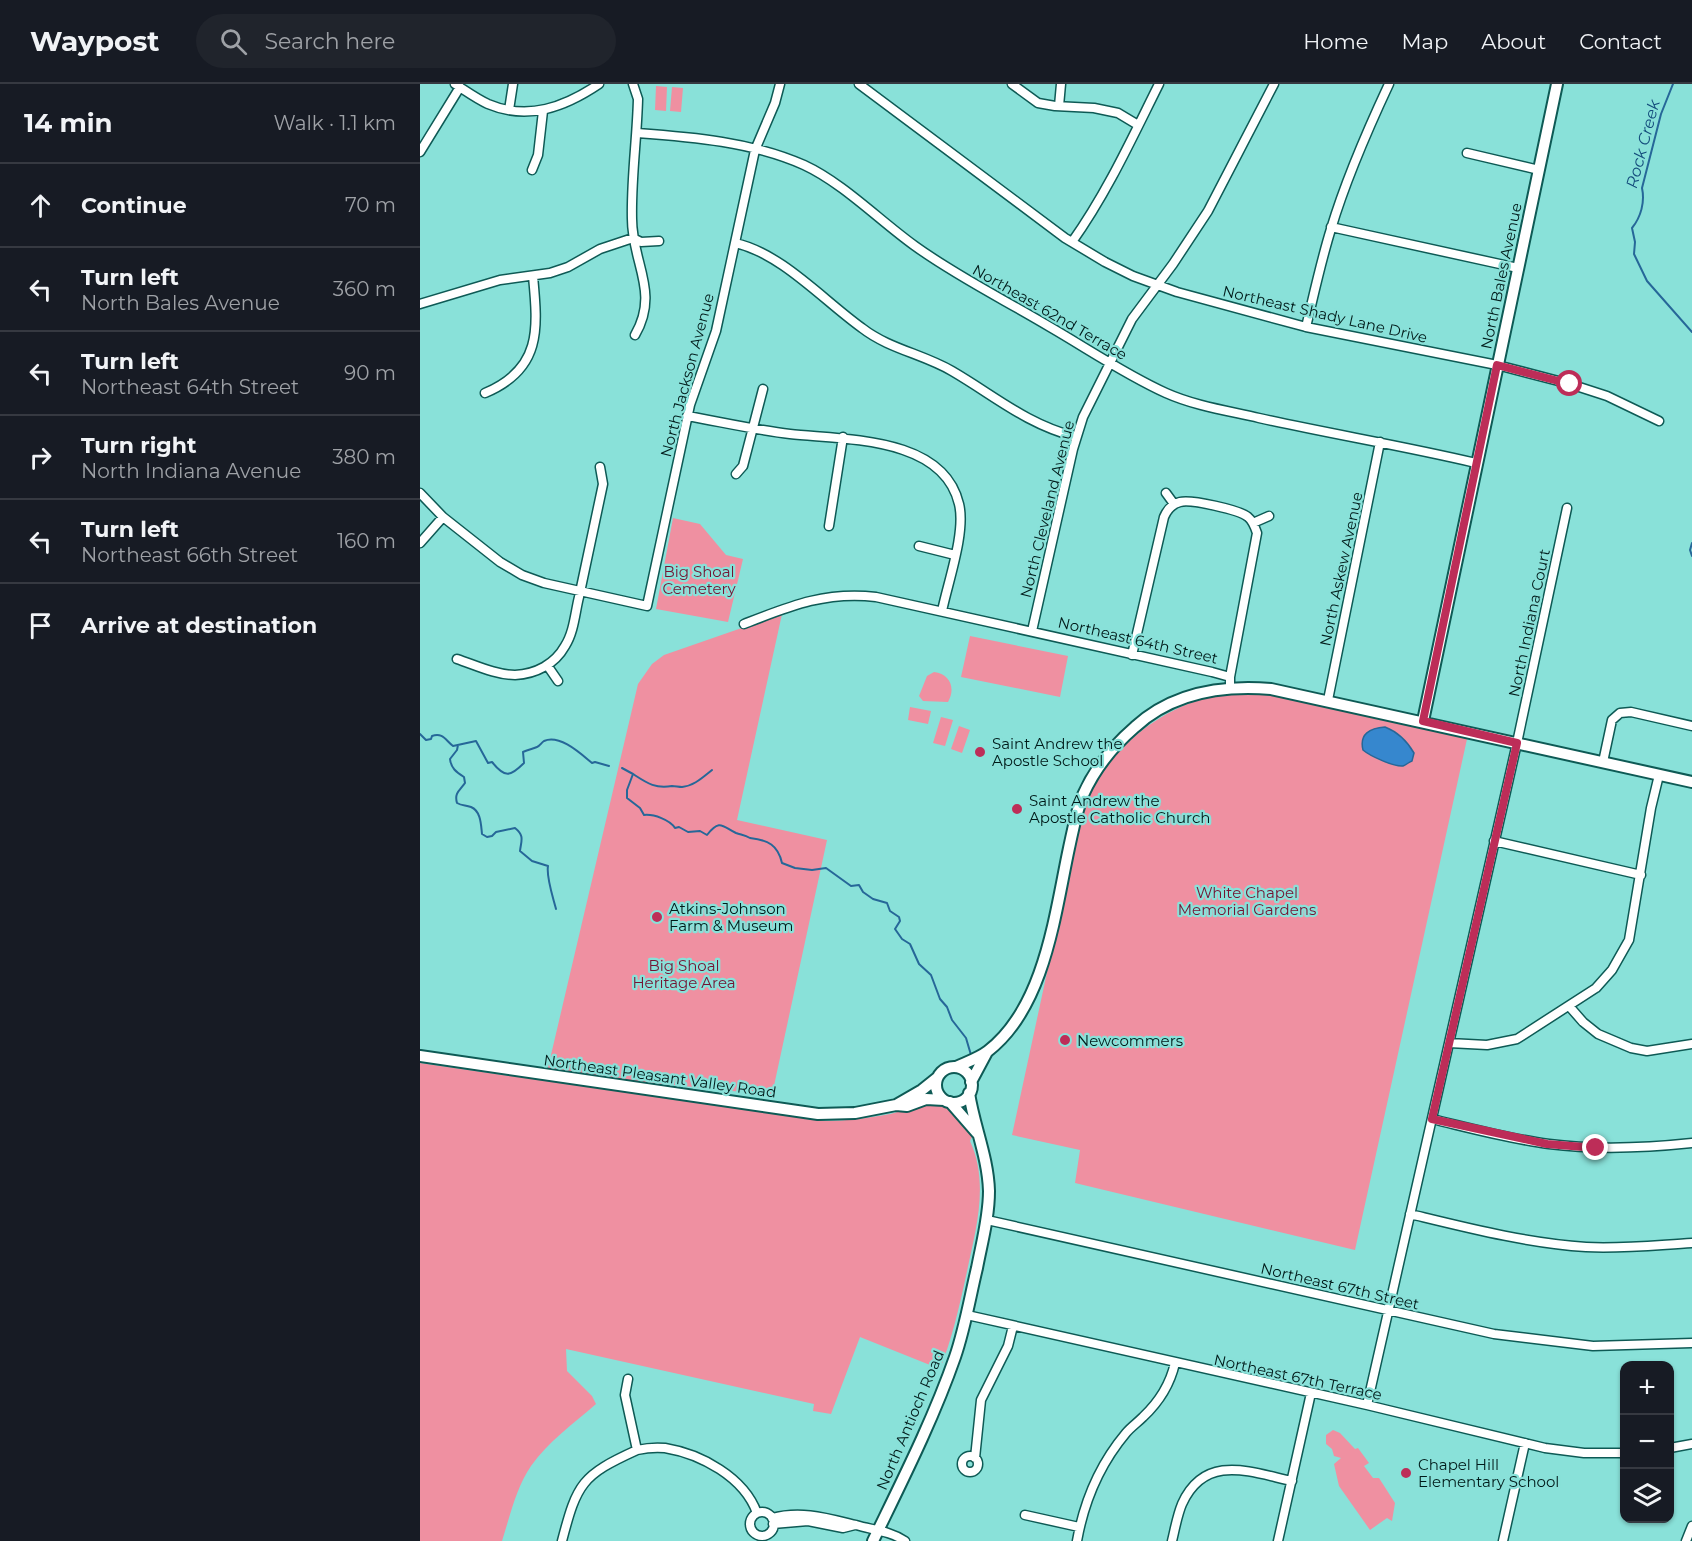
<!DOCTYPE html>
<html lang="en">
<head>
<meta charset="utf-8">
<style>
	:root { --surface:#171b24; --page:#20242c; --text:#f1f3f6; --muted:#9ea1a6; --line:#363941 }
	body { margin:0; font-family:Montserrat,sans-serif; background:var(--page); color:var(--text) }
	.controls { position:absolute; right:18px; bottom:18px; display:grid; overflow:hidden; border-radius:12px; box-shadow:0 2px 4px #0004 }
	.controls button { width:54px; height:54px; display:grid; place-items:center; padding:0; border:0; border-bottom:2px solid var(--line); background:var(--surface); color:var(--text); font:30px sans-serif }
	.stop { position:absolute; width:18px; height:18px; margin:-14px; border:4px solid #bd2d58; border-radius:50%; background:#fff }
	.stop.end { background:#bd2d58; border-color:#fff; box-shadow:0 2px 6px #0008 }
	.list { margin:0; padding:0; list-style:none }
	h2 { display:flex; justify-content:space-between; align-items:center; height:78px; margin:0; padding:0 24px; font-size:26px }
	h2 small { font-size:20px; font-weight:400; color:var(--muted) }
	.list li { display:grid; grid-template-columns:39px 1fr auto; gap:18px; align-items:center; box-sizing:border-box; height:84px; padding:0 24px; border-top:2px solid var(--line) }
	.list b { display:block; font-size:22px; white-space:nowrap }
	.list p { margin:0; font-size:20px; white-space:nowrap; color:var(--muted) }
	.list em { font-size:20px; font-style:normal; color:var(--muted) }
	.icon { flex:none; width:33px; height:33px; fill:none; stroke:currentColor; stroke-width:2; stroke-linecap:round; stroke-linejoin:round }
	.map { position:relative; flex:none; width:1272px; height:1457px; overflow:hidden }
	header { display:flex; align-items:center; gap:36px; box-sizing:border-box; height:84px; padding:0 30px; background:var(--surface); border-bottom:2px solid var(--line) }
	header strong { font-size:28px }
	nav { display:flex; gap:33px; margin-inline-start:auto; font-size:21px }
	.search { width:420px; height:54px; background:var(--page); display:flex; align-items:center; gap:15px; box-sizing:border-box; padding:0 21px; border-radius:33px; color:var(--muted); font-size:22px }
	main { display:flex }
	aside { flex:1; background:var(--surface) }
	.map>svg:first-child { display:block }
	.green { fill:#ef90a1 }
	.water { fill:#3687ce; stroke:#266798; stroke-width:1.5 }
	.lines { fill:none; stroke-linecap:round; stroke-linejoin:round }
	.stream { stroke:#266798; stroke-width:2 }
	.minor-casing { stroke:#0e5a55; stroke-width:11 }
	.tertiary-casing { stroke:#0e5a55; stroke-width:14 }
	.minor { stroke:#fff; stroke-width:8 }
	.tertiary { stroke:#fff; stroke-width:10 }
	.route { stroke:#bd2d58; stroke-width:8 }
	.poi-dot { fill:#bd2d58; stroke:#89e1d9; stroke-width:2 }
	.labels { text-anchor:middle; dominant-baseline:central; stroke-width:4.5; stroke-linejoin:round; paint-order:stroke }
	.street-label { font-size:15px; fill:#001b1a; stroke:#89e1d9 }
	.park-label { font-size:15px; fill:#741432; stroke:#89e1d9 }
	.poi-label { font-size:15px; fill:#001b1a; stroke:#89e1d9; text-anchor:start }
	.water-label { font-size:16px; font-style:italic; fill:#144c7c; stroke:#89e1d9 }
</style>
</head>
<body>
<header>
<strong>Waypost</strong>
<div class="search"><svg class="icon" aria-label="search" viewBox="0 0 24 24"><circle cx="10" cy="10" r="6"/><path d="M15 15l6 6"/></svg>Search here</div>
<nav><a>Home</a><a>Map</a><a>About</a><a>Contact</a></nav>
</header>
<main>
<aside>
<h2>14 min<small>Walk · 1.1 km</small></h2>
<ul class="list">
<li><svg class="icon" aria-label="ahead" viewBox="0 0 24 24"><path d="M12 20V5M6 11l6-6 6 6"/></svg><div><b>Continue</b></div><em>70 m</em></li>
<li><svg class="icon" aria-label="left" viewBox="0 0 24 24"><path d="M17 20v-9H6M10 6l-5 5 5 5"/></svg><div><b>Turn left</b><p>North Bales Avenue</p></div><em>360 m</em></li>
<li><svg class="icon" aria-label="left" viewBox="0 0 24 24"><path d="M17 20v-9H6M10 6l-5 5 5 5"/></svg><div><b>Turn left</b><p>Northeast 64th Street</p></div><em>90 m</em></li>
<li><svg class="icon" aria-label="right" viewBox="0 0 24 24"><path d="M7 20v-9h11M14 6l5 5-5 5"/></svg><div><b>Turn right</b><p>North Indiana Avenue</p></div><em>380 m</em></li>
<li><svg class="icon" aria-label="left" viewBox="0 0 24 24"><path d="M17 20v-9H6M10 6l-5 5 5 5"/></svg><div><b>Turn left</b><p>Northeast 66th Street</p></div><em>160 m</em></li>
<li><svg class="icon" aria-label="arrive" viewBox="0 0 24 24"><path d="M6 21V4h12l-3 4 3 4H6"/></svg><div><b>Arrive at destination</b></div></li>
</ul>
</aside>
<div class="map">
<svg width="1272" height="1457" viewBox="0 0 1272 1457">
	<rect width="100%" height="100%" fill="#89e1d9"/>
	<path class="green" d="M236,2l11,1 -1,24 -11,-1z
		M252,3l11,1 -2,24 -11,-1z
		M253,434l27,6 26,31 17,4 -15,63 -72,-13z
		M362,530l-45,206 90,20 -55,255 -225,-23 91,-388 14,-20 12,-9z
		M550,552l98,20 -8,41 -99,-20z
		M514,588c16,2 22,16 14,30l-25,-1 -4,-5 8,-20z
		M838,608l40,8 169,39 -112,511 -280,-67 5,-33 -68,-15 62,-288c4,-15 6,-31 12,-44 24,-54 69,-92 126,-107 14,-3 31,-2 46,-4z
		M490,623l21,4 -3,13 -20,-4z
		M521,633l12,3 -8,26 -12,-3z
		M539,642l11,4 -8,23 -11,-4z
		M0,979l405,58c22,0 43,-3 65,-7 17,-4 37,-15 54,-8 12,5 22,20 28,31l-2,4c20,43 5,92 -4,135 -7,32 -14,63 -26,93l-80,-32 -29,77 -18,-3 1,-7 -248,-55 1,22 25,25 4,8c-23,20 -48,38 -65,62 -15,22 -21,50 -29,75h-82z
		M913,1346l7,3 15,16 3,-1 11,15 -5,3 9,12h6l16,25 -3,18 -5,-3 -17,12 -31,-44 -5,-22 7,-6 -7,-2 -2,-7 -6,-5v-9z"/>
	<path class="water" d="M965,643c13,5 22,14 29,26l-2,8c-3,1 -6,4 -9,5 -9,1 -33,-10 -40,-16 -4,-16 7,-22 22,-23z"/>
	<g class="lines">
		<path class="stream" d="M1253,0l-12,30 -19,74c3,14 -1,29 -10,40l3,14 -1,12 13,27 45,51
			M1272,459l-2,7 2,6
			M0,650l6,6 5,-1 1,-3c11,-4 14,5 21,10l23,-5 12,22 4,-1c13,16 18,15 32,1l-1,-11c4,-2 9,-3 14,-5 3,-1 4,-4 7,-6 16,-7 37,13 48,22l3,-1 14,4
			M38,661l-1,5 -7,9c1,9 6,13 14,18l1,6c-5,7 -11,10 -8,20 5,3 8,2 14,4 10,4 10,18 11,27l5,3 5,-1 4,-4 19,-4c10,8 6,13 5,23l12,10 16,5c-2,11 5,31 8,43
			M202,684l11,6 -6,16v8l13,10 4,7c10,-1 26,5 31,13l4,-1 9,5 12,-1 7,4c13,-17 16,-8 29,-2 6,2 9,2 14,5 18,2 28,7 32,25l13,5 17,2 14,-2 25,18 8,-1 4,7 10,7 14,4 3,8 9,6 1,4 -5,8 7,10 8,5 9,20 12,11 9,24 7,8 5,13 14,18 5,17
			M213,690c14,9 22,15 39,12 3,0 7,1 10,1 12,-1 21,-10 30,-17"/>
		<defs>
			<path id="minor" d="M35,0c11,7 22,15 33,20 40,17 77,3 111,-20
				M213,0l5,15c-1,40 -7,80 -6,120 0,44 28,73 3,116
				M439,0l206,154 40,24 28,14 44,16 129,35 191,38 73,19 37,12 52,25
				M592,0l26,19 17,3 39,2 24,5 20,12
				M639,22l2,-22
				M89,26l4,-26
				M217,49c55,4 116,9 167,32 39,18 76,56 111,81 43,31 90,54 135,81 38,22 76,48 116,66 29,13 63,18 93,25 72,16 145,28 217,45
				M0,68l40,-65
				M1047,69l72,17
				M112,86l6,-15 5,-44
				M911,143l187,41
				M652,158c35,-49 60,-104 87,-158
				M315,159c46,10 88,57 127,85 27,21 61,26 90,43 43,25 74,53 124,66
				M0,220l80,-24 50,-7 18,-6 32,-18 33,-11 8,4 18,-1
				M886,243c8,-33 15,-66 25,-98 15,-50 36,-98 58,-145
				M65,309c57,-24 53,-64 48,-117
				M267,332c34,6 69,14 103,18 54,6 153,2 169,70 7,28 -11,78 -17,107
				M316,390l7,-8 20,-77
				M0,409l23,24 57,45 22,13 22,8 103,23 43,-201 26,-74 39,-181 20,-47 5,-19
				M746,409l8,11
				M833,439l16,-7
				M409,442l14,-89
				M0,459l23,-26
				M499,462l36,9
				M324,540c46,-18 82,-33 132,-27l336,75 18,5v12
				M612,547l41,-182 10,-32 49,-98 41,-55 35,-53 66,-127
				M712,571l32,-138c3,-7 8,-13 16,-15 11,-3 60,8 68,15 5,4 7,10 9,16l-27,144
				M37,575c18,6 39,16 58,16 21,-1 40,-11 50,-29 9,-14 10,-33 14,-49 8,-37 16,-75 24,-113l-3,-17
				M127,581l11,16
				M908,616l52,-258
				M1183,678l9,-42 8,-7 11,-1 61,14
				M1074,757l147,34
				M1149,922l14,16 15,12 33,14 16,3 45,-7
				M1029,959l38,2 30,-6 79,-51 16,-18 17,-30 22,-132 8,-33
				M1012,1035c38,9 78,20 117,25 47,6 96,4 143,-1
				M990,1130c58,14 116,29 176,33 35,2 71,-2 106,-4
				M567,1136l507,114 99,12 99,-3
				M547,1231l400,90 178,43 39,5h40
				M947,1321l150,-662 50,-235
				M1250,1364l22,-4
				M217,1366c9,-2 18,-3 28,-2 36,6 79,29 92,65
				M542 1380a8 8 0 1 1 16 0a8 8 0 1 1-16 0Z
				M555,1374l6,-58 27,-54 5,-20
				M330 1440a12 12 0 1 1 24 0a12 12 0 1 1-24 0Z
				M605,1431l54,12
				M352,1434c29,-8 55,0 84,7 17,5 34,6 49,16
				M353,1440l35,-3 35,7 12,-3
				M142,1457c15,-58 20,-66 75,-91l-12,-55 3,-16
				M657,1457c7,-39 23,-77 49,-108 5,-6 11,-10 17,-16 16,-15 27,-32 32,-54
				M752,1457c3,-12 5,-25 10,-37 23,-51 68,-32 110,-23
				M858,1457l33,-148
				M1083,1457l22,-98
				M1266,1457l6,-15"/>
			<path id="tertiary" d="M1003,637l134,-637
				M0,972l398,58 37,-1 41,-8 11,1 19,-7 18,1
				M536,983c11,-5 23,-9 32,-16 57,-44 67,-138 81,-203 4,-18 7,-36 14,-53 12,-27 30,-49 52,-68 37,-34 87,-42 136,-38l421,93
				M516 1001a18 18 0 1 1 36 0a18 18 0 1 1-36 0Z
				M551,998l16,-30
				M530,1018l27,31
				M476,1021l26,-15 15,-12
				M453,1457c29,-60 60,-121 82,-184 10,-29 15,-60 22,-89 5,-26 12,-51 12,-77 -1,-34 -15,-65 -20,-98"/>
		</defs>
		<use href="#minor" class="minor-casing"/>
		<use href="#tertiary" class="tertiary-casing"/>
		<use href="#minor" class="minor"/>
		<use href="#tertiary" class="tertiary"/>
	</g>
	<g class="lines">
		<path class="route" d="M1150,300l-73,-19 -74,356 94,22 -85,376 115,25 49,4"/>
	</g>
	<g class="poi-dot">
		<circle cx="560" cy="668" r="6"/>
		<circle cx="597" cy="725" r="6"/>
		<circle cx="237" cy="833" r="6"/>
		<circle cx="645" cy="956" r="6"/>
		<circle cx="986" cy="1389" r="6"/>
	</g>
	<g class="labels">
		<g class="street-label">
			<text transform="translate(1081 192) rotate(-78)">North Bales Avenue</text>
			<text transform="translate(630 228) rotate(30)">Northeast 62nd Terrace</text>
			<text transform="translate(905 230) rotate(13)">Northeast Shady Lane Drive</text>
			<text transform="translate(267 291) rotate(-75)">North Jackson Avenue</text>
			<text transform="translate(627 425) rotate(-76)">North Cleveland Avenue</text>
			<text transform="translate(921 485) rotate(-78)">North Askew Avenue</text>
			<text transform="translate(1109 539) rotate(-78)">North Indiana Court</text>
			<text transform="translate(718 556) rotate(13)">Northeast 64th Street</text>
			<text transform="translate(240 992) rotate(8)">Northeast Pleasant Valley Road</text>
			<text transform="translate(920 1202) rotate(13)">Northeast 67th Street</text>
			<text transform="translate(878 1293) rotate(12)">Northeast 67th Terrace</text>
			<text transform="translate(490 1336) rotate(-67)">North Antioch Road</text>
		</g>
		<g class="park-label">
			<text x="279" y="487">Big Shoal<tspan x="279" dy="17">Cemetery</tspan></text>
			<text x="827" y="808">White Chapel<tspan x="827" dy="17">Memorial Gardens</tspan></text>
			<text x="264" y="881">Big Shoal<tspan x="264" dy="17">Heritage Area</tspan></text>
		</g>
		<g class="poi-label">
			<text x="572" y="659">Saint Andrew the<tspan x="572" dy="17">Apostle School</tspan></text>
			<text x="609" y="716">Saint Andrew the<tspan x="609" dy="17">Apostle Catholic Church</tspan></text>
			<text x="249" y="824">Atkins-Johnson<tspan x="249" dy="17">Farm &amp; Museum</tspan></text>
			<text x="657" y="956">Newcommers</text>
			<text x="998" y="1380">Chapel Hill<tspan x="998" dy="17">Elementary School</tspan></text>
		</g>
		<g class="water-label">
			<text transform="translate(1223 60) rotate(-75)">Rock Creek</text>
		</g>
	</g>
</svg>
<div class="controls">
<button>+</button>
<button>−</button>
<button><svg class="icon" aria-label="layers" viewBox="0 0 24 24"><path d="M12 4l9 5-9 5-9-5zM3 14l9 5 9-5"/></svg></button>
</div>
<div class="stop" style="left:1150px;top:300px"></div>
<div class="stop end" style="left:1176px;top:1064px"></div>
</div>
</main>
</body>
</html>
